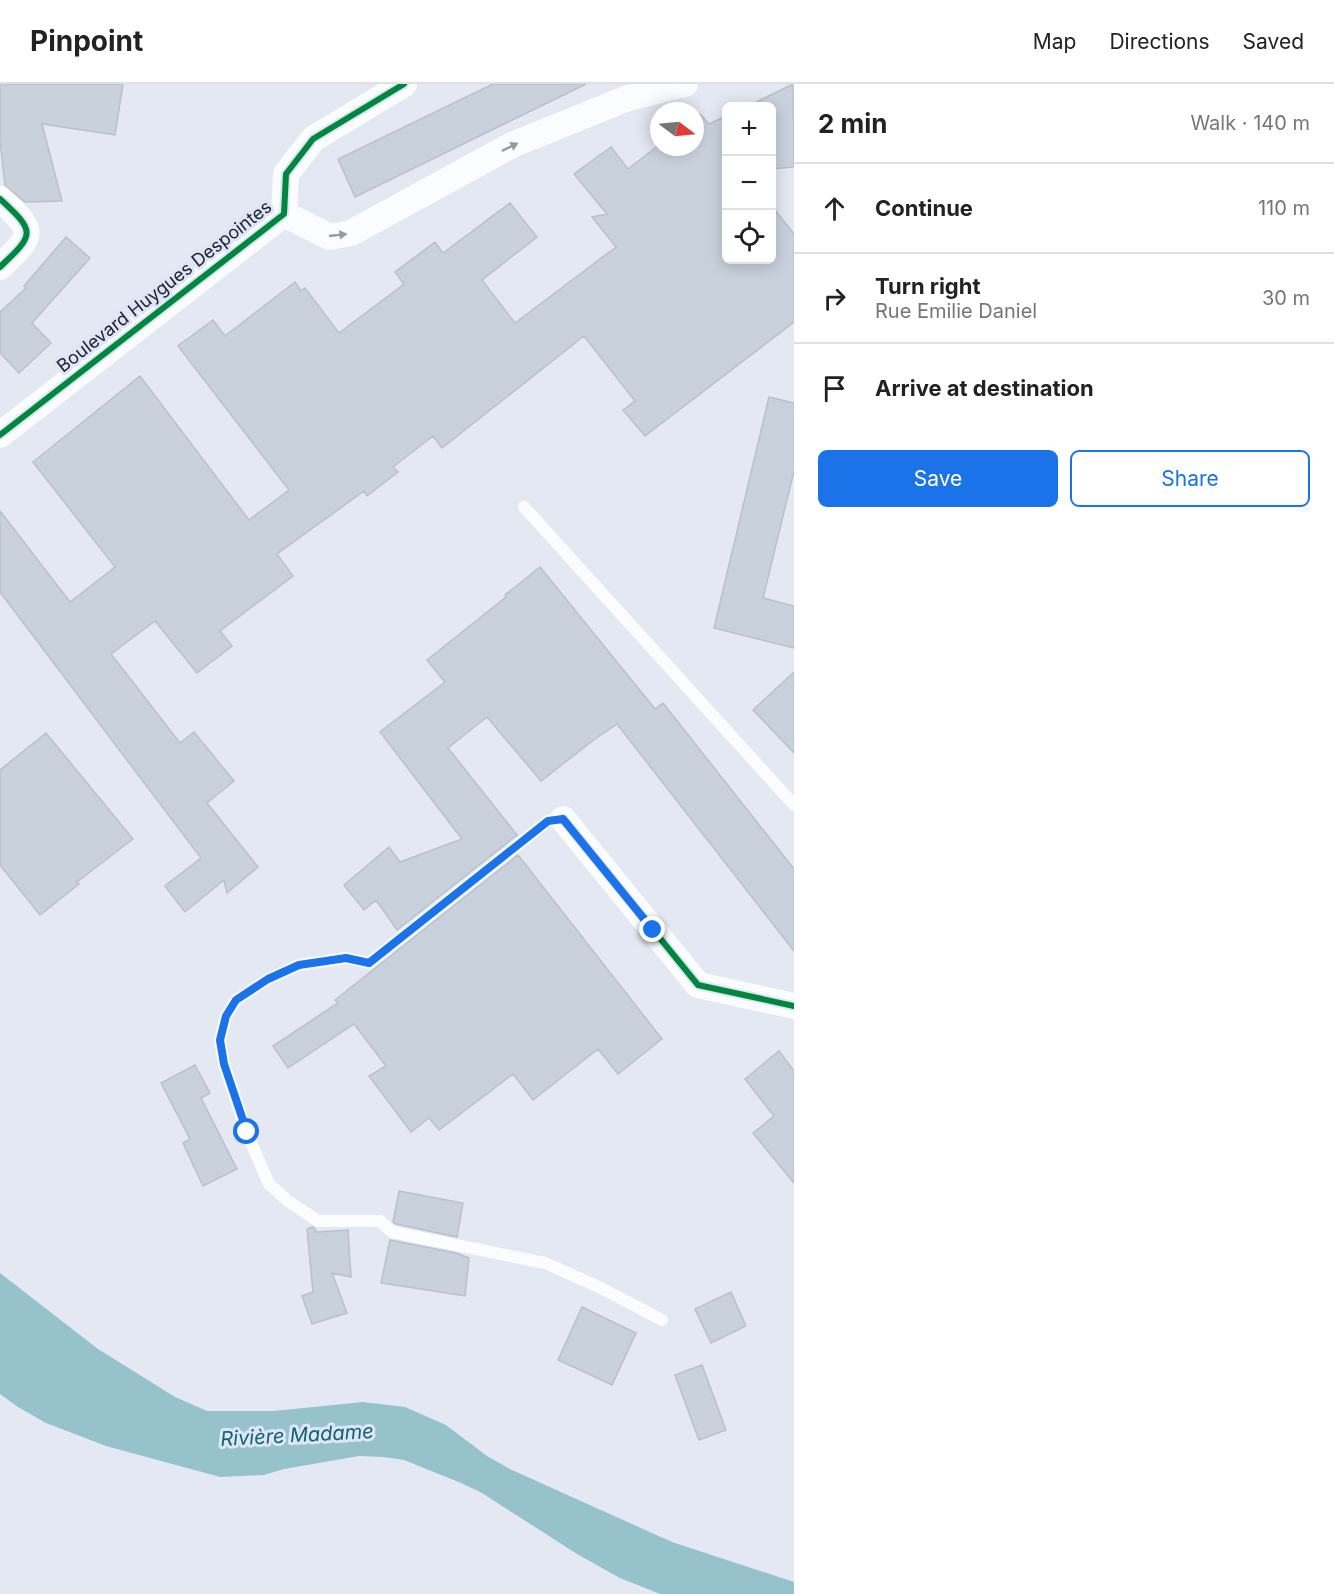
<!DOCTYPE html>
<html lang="en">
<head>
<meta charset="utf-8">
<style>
	:root { --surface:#fff; --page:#f2f2f2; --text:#222; --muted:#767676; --line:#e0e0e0; --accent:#1a73e8 }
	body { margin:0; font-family:Inter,sans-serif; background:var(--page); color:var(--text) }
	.controls { position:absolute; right:18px; top:18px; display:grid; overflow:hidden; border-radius:9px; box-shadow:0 3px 15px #0003 }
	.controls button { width:54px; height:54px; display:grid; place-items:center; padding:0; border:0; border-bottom:2px solid var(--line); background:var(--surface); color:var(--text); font:30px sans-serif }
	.compass { position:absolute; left:650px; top:18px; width:54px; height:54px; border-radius:50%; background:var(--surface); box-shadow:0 3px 15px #0003; rotate:106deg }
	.stop { position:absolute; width:18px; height:18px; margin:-14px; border:4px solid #1a73e8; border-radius:50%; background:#fff }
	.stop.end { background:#1a73e8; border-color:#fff; box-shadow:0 2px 6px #0008 }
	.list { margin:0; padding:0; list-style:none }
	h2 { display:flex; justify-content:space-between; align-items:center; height:78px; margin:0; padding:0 24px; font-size:26px }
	h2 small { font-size:20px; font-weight:400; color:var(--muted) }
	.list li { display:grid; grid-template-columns:39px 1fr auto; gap:18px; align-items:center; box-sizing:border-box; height:90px; padding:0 24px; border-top:2px solid var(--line) }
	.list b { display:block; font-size:22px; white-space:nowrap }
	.list p { margin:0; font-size:20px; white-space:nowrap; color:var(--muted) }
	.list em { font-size:20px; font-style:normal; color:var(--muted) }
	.actions { display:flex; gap:12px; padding:18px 24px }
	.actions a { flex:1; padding:14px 0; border:2px solid var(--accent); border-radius:9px; text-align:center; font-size:21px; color:var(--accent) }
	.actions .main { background:var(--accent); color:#fff }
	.icon { flex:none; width:33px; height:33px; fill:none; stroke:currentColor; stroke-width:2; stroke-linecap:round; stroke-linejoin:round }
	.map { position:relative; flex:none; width:794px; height:1510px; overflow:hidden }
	header { display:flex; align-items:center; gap:36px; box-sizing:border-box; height:84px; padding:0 30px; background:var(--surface); border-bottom:2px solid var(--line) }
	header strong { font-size:28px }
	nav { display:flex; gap:33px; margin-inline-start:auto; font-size:21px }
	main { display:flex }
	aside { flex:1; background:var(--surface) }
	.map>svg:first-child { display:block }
	.water { fill:#96c2cc }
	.building { fill:#c8d1dc; stroke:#bbc0c8; stroke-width:1.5 }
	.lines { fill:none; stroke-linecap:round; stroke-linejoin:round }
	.lane { stroke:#fbfcfd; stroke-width:12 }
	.street { stroke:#fbfcfd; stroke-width:26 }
	.cycleway-casing { stroke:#dee5f9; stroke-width:10 }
	.cycleway { stroke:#00873e; stroke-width:6 }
	.oneway { fill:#98999d }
	.route { stroke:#1a73e8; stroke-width:8 }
	.labels { text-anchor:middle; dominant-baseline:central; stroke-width:6; stroke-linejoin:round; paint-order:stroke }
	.street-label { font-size:18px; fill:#1e2128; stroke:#dee5f9 }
	.water-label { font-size:20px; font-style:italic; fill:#0d636e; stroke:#dee5f9 }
</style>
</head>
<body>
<header>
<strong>Pinpoint</strong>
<nav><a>Map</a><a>Directions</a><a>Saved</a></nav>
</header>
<main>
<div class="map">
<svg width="794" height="1510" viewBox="0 0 794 1510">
	<rect width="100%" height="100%" fill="#e4e8f3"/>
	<path class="water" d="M0,1189l98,76 77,48 32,14h67l89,-9 42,5 41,18 41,31 25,14 160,72 122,40v12h-134l-40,-16 -43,-24 -95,-61 -21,-10 -57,-23 -20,-3 -25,-1 -75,13 -20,6 -44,2 -114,-31 -60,-23 -28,-16 -18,-13z"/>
	<path class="building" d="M0,0h123l-8,51 -73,-11 20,77 -37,1 -20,-17 -5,-45z
		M493,0h93l-231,113 -17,-38z
		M793,0l1,83 -23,2v-63h-30l4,-3 3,3z
		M700,30l9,10 17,-8v144h45v-55l23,29v88l-149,114 -22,-26 12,-9 -51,-65 -142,112 -9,-12 -40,31 5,5 -31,24 -3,-5 -87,63 16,22 -73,55 12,15 -35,27 -42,-52 -44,33 69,89 14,-11 40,49 -27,22 51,64 -31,26 -3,-13 -39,32 -20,-26 36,-28 -201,-266v-81l70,91 45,-35 -82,-105 107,-86 109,144 40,-30 -111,-144 35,-26 12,16 70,-54 6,9 4,-3 34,45 65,-49 -9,-12 40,-30 8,11 67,-50 27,34 -55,43 33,43 101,-76 -24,-30 15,-3 -33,-40 37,-27 17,22 31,-24v2h36v-30z
		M66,153l24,21 -58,65 19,20 -32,30 -19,-20v-41l26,-24 -2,-2z
		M769,313l25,6v68l-31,127 31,8v42l-80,-20z
		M540,483l115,142 8,-6 131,166v82l-177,-227 -22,15 -54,42 -54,-64 -39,31 69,87 -120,95 -21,-30 -12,10 -20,-25 45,-38 11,15 62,-23 -82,-107 65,-50 -18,-22 79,-63 -1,-2z
		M794,588v81l-41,-43z
		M46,649l87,106 -56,43 2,2 -39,31 -40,-50v-95z
		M518,771l144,184 -44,35 -20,-25 -65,51 -20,-26 -74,56 -10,-12 -18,14 -42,-56 17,-10 -32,-42 -66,44 -15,-22 65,-43 -3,-3z
		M779,967l15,20v112l-41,-50 21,-17 -29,-37z
		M195,981l15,28 -9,5 36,71 -34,17 -20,-43 7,-4 -29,-56z
		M399,1107l64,12 -6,34 -61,-13 -3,-2z
		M313,1143l4,5 31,-2 3,47 -19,-4 15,40 -35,11 -10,-28 11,-4 -6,-63z
		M390,1156l66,13 13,5 -4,38 -84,-13z
		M731,1208l15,34 -35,17 -16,-34z
		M582,1223l54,26 -24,52 -54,-25z
		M702,1281l24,65 -27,10 -24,-65z"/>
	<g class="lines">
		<path class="lane" d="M524,423l270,298
			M563,735l-15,2 -179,142 -23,-5 -47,7 -31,14 -32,21 -10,16 -6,24 4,24 23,69 22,51 19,17 30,20h62l12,11 153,31 54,24 63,33"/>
		<path class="street" d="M0,115c36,33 35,35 0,68
			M284,130l46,23 21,-4 161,-88 116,-47 57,-14
			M0,351l284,-221 2,-40 27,-35 91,-55
			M563,735l135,166 96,21"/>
		<defs>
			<path id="cycleway" d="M0,115c36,33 35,35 0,68
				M0,351l284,-221 2,-40 27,-35 91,-55
				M563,735l135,166 96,21"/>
		</defs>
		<use href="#cycleway" class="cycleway-casing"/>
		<use href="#cycleway" class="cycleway"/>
	</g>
	<defs><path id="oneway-solid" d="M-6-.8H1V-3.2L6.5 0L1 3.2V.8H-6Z" transform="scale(1.5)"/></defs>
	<g class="oneway">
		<use href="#oneway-solid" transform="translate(510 63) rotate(-26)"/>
		<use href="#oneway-solid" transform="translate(338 151) rotate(-6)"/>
	</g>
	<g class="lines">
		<path class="route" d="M247,1048l-23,-68 -4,-24 6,-24 10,-16 32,-21 31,-14 47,-7 23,5 179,-142 15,-2 90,111"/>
	</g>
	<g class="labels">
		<g class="street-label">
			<text transform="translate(164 202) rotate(-38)">Boulevard Huygues Despointes</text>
		</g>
		<g class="water-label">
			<text transform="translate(297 1351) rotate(-3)">Rivière Madame</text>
		</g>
	</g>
</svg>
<div class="controls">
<button>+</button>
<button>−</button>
<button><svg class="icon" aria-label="locate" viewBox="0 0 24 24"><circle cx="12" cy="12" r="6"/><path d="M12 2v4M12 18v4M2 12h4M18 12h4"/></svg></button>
</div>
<svg class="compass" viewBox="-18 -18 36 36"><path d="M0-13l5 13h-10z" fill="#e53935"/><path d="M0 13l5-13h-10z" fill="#767676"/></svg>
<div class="stop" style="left:247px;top:1048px"></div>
<div class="stop end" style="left:653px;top:846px"></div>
</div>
<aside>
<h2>2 min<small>Walk · 140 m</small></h2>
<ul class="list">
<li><svg class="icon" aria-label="ahead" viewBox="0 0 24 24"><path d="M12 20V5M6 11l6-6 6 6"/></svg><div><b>Continue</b></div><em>110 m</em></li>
<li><svg class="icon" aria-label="right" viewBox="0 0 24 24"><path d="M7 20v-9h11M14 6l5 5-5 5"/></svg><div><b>Turn right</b><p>Rue Emilie Daniel</p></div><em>30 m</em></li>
<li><svg class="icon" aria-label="arrive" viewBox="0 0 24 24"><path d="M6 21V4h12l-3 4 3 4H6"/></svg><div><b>Arrive at destination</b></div></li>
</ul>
<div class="actions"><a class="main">Save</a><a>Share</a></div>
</aside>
</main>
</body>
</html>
